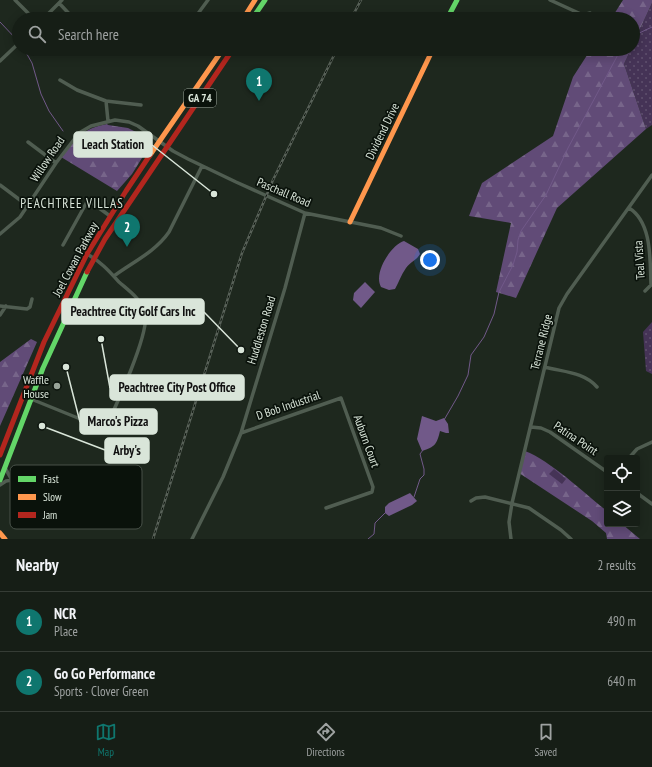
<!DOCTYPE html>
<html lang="en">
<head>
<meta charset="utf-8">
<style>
	:root { --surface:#161e16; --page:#1f271f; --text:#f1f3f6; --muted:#9ea2a1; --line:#353c35; --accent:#0f766e }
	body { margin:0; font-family:"PT Sans Narrow",sans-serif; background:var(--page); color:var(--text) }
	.controls { position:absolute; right:12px; bottom:12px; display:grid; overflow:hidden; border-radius:4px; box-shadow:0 2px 10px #0003 }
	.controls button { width:36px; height:36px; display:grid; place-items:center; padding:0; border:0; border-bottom:1px solid var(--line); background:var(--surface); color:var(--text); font:20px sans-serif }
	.you { position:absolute; left:430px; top:260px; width:14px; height:14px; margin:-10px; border:3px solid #fff; border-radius:50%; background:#1a73e8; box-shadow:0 0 0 6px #1a73e833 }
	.badge { display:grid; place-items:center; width:26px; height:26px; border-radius:50%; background:var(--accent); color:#fff; font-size:13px; font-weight:700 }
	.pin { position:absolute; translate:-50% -33px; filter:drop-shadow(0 1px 2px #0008) }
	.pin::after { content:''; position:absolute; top:21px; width:14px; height:12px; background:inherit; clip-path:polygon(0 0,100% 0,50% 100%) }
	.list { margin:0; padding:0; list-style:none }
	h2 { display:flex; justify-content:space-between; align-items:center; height:52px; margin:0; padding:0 16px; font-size:17px }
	h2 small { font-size:13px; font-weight:400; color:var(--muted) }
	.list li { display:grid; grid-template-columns:26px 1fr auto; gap:12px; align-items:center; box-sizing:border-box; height:60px; padding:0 16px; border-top:1px solid var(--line) }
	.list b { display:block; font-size:15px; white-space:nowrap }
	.list p { margin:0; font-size:13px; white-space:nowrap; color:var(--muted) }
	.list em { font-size:13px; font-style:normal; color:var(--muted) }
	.icon { flex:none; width:22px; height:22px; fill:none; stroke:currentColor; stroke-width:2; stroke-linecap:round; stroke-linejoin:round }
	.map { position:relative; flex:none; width:652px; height:539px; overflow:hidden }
	.search { position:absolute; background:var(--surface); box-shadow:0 2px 10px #0003; left:12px; right:12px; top:12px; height:44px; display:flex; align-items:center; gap:10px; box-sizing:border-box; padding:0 14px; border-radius:22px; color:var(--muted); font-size:15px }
	.sheet { height:172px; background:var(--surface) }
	nav { display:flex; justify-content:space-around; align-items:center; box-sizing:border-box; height:56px; border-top:1px solid var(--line); background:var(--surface); font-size:11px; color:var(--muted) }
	nav a { display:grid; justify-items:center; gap:2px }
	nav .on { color:var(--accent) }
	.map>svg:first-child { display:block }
	.grass { fill:url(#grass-dots) }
	.forest { fill:url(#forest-firs) }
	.park { fill:url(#park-tufts) }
	.water { fill:#715989 }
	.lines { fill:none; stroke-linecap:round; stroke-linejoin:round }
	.stream { stroke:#715989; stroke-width:1 }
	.street { stroke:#505d51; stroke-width:3.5 }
	.fast { stroke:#63d668; stroke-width:5 }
	.slow { stroke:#ff974d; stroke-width:5 }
	.jam { stroke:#b3261e; stroke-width:5 }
	.rail-casing { stroke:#596259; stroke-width:2.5 }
	.rail { stroke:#0a120b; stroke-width:1; stroke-dasharray:3; stroke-linecap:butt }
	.poi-dot { fill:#98a398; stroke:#0a120b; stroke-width:1.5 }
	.labels { text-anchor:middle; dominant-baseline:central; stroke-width:3.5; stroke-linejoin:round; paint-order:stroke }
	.shield { fill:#0a120b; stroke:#9ba69b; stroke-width:1 }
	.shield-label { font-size:11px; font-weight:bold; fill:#d9e5d9 }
	.street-label { font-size:12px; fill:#d9e5d9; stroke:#0a120b }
	.poi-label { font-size:12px; fill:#d9e5d9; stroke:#0a120b; text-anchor:end }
	.neighbourhood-label { font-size:13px; letter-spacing:1px; fill:#d9e5d9; stroke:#0a120b }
	.key { fill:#0a120b; stroke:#485149; stroke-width:1 }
	.key-label { font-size:11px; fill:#d9e5d9 }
	.leader { fill:none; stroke:#d9e5d9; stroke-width:1.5 }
	.callout-dot { fill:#d9e5d9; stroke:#0a120b; stroke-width:1.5 }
	.callout { fill:#d9e5d9; stroke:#d9e5d9; stroke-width:1.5 }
	.callout-label { font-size:13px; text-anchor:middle; font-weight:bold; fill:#111 }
</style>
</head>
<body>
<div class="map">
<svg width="652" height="539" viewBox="0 0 652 539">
	<defs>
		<pattern id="grass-dots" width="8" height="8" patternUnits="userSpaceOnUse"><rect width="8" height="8" fill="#453356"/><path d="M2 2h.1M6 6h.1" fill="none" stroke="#5f506e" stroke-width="1.8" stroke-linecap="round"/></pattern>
		<pattern id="forest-firs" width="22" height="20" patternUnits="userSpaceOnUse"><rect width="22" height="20" fill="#614b77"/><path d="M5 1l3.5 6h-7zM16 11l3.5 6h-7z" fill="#77658a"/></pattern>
		<pattern id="park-tufts" width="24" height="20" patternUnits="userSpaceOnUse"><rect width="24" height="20" fill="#453356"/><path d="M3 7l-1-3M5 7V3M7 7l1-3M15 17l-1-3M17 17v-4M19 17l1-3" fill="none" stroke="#5f506e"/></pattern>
	</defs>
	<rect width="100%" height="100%" fill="#1e281e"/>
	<path class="grass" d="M652,3v122l-6,4 -22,-65 7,-15h2v-5z
		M652,322v52l-6,-3 -3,-39z"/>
	<path class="forest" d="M623,0h29v3l-19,41v-25h-22z
		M591,49h40l-7,15 22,65 -89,79 -41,90 -20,-6 15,-69 -42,-7 13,-33 71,-47 20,-59z
		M107,124l1,1 20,3 8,4v10l11,8 -15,24 -15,17 -56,-34c15,-19 21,-28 46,-33z
		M31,339l6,3 -37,84v-64z
		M525,451c26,10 59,42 82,60v13h15l18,15h-33l-1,-6 -14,-12 -73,-48z"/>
	<path class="park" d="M554,469l12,10 -4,5 -13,-10z"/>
	<path class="water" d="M404,241l14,8 2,5c-3,6 -10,8 -14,14 -5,7 -7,14 -11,21l-6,1 -8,-3c-8,-14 10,-42 23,-46z
		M365,282l10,10 -14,16 -8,-8 1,-7z
		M422,416l14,5 8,-3 4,6 1,9h-3l-6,-2c-3,13 -5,16 -18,20l-5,-12z
		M410,493l7,8 -5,4 -23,11 -4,-3v-6l4,-4z"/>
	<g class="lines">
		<path class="stream" d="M0,22l18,19
			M633,36l19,-9
			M24,49l8,14 9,31 8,17 14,20
			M444,420l14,-24 10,-21 3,-20 13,-18 10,-23 5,-22 14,-27 4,-13 1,-12 3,-9 25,-36 22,-47 53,-99
			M414,497l6,-18 4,-4v-6l-4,-15 3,-4
			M368,539l6,-5 1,-11 10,-10"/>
		<path class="street" d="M15,0l19,19
			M550,0l33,15 7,-2
			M59,3l15,16
			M43,19l19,-19
			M194,19l14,-19
			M122,49c16,4 33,8 49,0
			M0,61l19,-18
			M60,80l17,10 29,11 35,4
			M106,101l2,20
			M28,142l28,21
			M0,185l28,21
			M629,208c23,14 21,52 22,77l-6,6
			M0,234l20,-17 36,-54 23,-30 12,-7 24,-6 14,2 9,4 35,25 15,8 48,23 69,31 76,15 20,8
			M63,245l25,-45 22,16
			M114,276c19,-14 41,-24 55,-44l33,-66
			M0,306l27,3 3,-2 2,-8
			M0,315l6,-9
			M545,367c18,5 39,5 52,20
			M31,399l74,30c10,-21 46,-98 40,-117 -4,-13 -17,-22 -26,-30 -10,-11 -19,-21 -32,-28
			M531,427l10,1 9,4 57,40
			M241,433l100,-35 32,89 -1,5 -46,16
			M629,458l8,-9 15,-7
			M0,485l6,-4 6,-1 -7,-12
			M637,493l15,11
			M471,501l5,-3 9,-1 44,11 32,22 10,9
			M192,539l31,-62 18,-44 44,-145 20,-75
			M511,539l-2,-17 3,-19 47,-195 8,-14 85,-119"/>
		<path class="fast" d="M252,19l13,-19
			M447,19l10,-19
			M0,480l43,-112 44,-96"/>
		<path class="slow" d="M243,19l12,-19
			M150,155l73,-106
			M350,222l83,-173
			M0,533l5,6"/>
		<path class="jam" d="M87,272l18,-33 128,-190
			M0,455l44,-113 43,-88 39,-63 24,-36"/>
		<defs>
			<path id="rail" d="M351,19l10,-19
				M153,539l89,-286 31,-73 64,-131"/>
		</defs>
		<use href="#rail" class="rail-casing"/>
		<use href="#rail" class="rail"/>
	</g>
	<circle class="poi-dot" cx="57" cy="386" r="4"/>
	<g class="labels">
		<rect class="shield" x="184" y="89" width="32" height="18" rx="3"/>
		<g class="shield-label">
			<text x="200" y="98">GA 74</text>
		</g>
		<g class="street-label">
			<text transform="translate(382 131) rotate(-64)">Dividend Drive</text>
			<text transform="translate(47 159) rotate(-56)">Willow Road</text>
			<text transform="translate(284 192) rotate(23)">Paschall Road</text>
			<text transform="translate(75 259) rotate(-62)">Joel Cowan Parkway</text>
			<text transform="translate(639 260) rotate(-94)">Teal Vista</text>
			<text transform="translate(261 330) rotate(-73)">Huddleston Road</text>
			<text transform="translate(541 342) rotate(-76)">Terrane Ridge</text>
			<text transform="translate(288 405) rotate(-19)">D Bob Industrial</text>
			<text transform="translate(576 438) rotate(34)">Patina Point</text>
			<text transform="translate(367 441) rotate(70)">Auburn Court</text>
		</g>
		<g class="poi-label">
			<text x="49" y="379">Waffle<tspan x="49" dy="14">House</tspan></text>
		</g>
		<g class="neighbourhood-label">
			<text x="72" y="203">PEACHTREE VILLAS</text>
		</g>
	</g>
	<rect x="10" y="465" width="132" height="64" rx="6" class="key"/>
	<rect x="18" y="476" width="18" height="6" fill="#63d668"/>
	<rect x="18" y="494" width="18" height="6" fill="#ff974d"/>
	<rect x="18" y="512" width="18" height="6" fill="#b3261e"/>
	<g class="key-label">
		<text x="43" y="483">Fast</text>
		<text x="43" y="501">Slow</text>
		<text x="43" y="519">Jam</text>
	</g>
	<path class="leader" d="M214 194L152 145M241 350L204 312M101 339L110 388M66 367L80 422M42 426L105 450"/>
	<g class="callout-dot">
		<circle cx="214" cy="194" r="4"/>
		<circle cx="241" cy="350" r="4"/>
		<circle cx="101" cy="339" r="4"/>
		<circle cx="66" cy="367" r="4"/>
		<circle cx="42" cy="426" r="4"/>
	</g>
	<g class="callout">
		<rect x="74" y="132" width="78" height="25" rx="4"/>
		<rect x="62" y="299" width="142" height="25" rx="4"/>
		<rect x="110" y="375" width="134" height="25" rx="4"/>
		<rect x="80" y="409" width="77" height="25" rx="4"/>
		<rect x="105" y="438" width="44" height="25" rx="4"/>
	</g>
	<g class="callout-label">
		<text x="113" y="149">Leach Station</text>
		<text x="133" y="316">Peachtree City Golf Cars Inc</text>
		<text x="177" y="392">Peachtree City Post Office</text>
		<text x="118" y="426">Marco's Pizza</text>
		<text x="127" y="455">Arby's</text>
	</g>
</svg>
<div class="controls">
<button><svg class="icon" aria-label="locate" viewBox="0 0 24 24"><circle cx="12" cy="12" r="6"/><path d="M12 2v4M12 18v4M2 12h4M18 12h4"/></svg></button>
<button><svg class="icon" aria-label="layers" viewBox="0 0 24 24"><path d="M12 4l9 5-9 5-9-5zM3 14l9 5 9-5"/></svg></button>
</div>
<div class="you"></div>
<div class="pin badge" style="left:259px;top:101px">1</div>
<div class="pin badge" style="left:127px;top:247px">2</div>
<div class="search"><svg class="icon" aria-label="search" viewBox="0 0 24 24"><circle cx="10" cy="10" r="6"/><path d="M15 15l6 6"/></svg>Search here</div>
</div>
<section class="sheet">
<h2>Nearby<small>2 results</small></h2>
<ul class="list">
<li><span class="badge">1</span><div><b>NCR</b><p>Place</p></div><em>490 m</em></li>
<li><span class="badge">2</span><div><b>Go Go Performance</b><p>Sports · Clover Green</p></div><em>640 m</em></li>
</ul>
</section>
<nav>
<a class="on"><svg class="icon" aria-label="map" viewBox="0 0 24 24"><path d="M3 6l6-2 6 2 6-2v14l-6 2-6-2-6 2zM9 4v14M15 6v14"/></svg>Map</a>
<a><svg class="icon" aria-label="directions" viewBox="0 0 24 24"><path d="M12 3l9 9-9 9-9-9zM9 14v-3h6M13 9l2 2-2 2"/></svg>Directions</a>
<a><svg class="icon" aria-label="saved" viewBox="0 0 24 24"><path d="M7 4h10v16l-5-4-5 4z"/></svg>Saved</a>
</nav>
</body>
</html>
